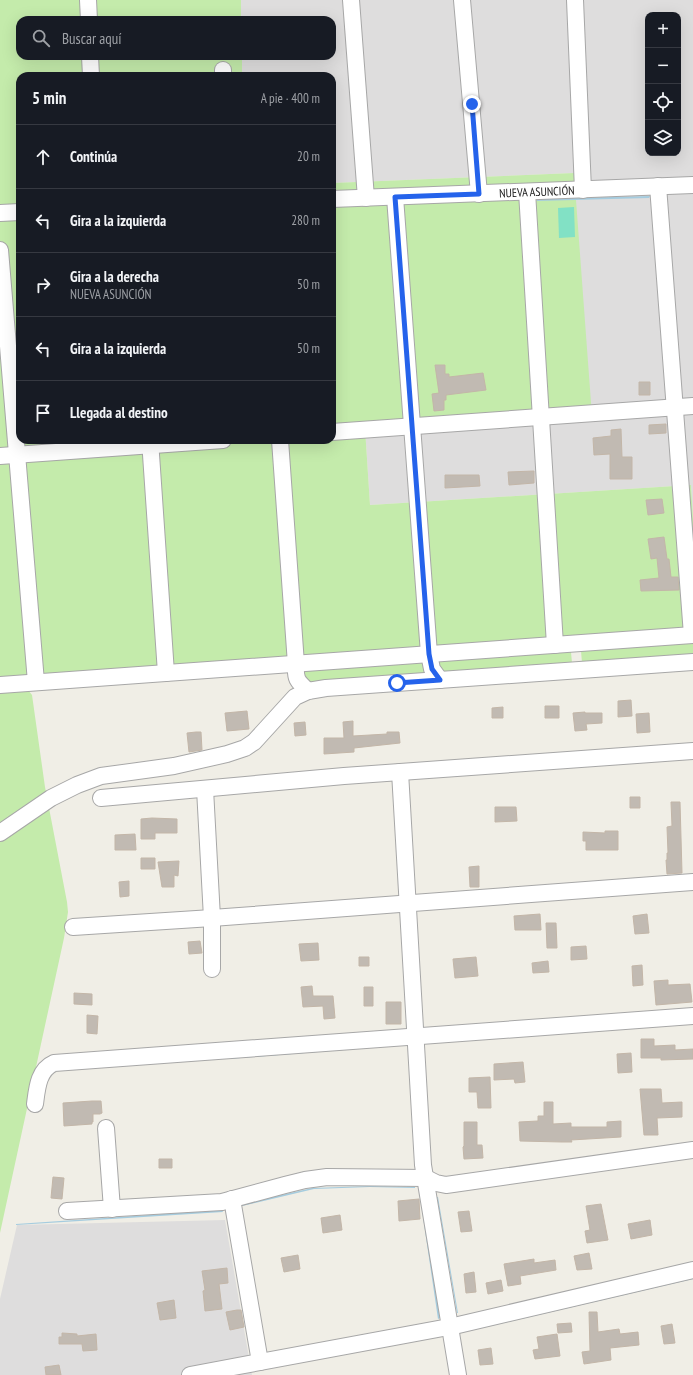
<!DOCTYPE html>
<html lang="es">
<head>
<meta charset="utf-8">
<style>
	:root { --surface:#171b24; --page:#20242c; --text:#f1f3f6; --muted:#9ea1a6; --line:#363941 }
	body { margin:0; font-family:"PT Sans Narrow",sans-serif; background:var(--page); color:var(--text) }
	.controls { position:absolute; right:12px; top:12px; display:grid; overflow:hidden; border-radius:8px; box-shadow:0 4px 16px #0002 }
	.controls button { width:36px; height:36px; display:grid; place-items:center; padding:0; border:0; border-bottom:1px solid var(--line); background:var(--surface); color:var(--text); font:20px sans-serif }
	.stop { position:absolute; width:12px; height:12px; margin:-9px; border:3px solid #2563eb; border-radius:50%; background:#fff }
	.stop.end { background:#2563eb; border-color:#fff; box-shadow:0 1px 4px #0008 }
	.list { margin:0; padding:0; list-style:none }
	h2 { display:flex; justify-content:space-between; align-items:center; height:52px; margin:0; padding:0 16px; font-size:17px }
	h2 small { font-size:13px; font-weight:400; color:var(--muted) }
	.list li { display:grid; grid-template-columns:26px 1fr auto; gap:12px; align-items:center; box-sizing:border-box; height:64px; padding:0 16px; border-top:1px solid var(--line) }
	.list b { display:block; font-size:15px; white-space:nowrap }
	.list p { margin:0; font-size:13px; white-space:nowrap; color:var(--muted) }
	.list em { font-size:13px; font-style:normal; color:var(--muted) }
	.icon { flex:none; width:22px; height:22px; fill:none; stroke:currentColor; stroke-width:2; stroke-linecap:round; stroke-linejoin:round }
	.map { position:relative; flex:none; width:693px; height:1375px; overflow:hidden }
	.search { position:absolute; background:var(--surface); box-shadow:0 4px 16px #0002; left:16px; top:16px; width:320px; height:44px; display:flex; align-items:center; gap:10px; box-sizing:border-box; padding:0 14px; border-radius:12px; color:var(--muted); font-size:15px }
	.panel { position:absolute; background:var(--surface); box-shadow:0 4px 16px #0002; left:16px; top:72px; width:320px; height:372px; border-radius:12px }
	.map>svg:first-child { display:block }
	.residential { fill:#dedddd; fill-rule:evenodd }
	.grass { fill:#c4ebab }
	.pitch { fill:#82e1c5 }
	.water { fill:#a5ccdf }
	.building { fill:#c1bab2; stroke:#c3b6a8 }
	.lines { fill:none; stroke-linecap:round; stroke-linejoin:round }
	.minor-casing { stroke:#a7a7a7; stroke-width:18 }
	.minor { stroke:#fff; stroke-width:16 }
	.route { stroke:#2563eb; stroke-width:5 }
	.labels { text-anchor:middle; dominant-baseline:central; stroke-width:3; stroke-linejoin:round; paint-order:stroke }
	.street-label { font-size:12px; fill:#202020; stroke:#fff }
</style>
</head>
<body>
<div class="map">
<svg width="693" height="1375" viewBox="0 0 693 1375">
	<rect width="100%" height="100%" fill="#f0eee6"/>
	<path class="residential" d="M241,0h452v519l-2,-34 -321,20 -5,-77 209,-255 -242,10v-107h-90v-20h90v-36h-91zM648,15h30v138h-30z
		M225,1220l27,155h-252v-76l17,-74z"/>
	<path class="grass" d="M0,0h241v20h-221v36h222v20h-222v364h312v-257l242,-10 18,243 -227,12 5,77 321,-20 2,34v139l-111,5 -1,-12 -10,1 1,11 -266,23 -2,-18 -304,19z
		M0,688l28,2 4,5 13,92 22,115 1,10 -4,26 -64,295z"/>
	<path class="pitch" d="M574,207l1,30 -16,1 -1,-30z"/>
	<path class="water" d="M650,196l-1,2 -112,3v-2z
		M406,1045l-178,14v-1z
		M370,1186l45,1v1l-45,-1 -56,2 -72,17v-2l70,-16z
		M420,1189l20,129 -2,1 -19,-129z
		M437,1197h1l20,116h-1z
		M222,1210l1,2 -207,13v-1z
		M693,1277v2l-233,54v-1z"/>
	<path class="building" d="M435,365h10v9h4v3l34,-4 3,17 -40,5v5h-2v10l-10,1 -2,-17 7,-1z
		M639,382h11v13h-11z
		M666,424v9l-17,1v-9z
		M621,429l1,28h10v22h-22v-25l-16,1 -1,-17 18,-2v-6z
		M534,471v12l-25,2 -1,-13z
		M445,475h34l1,11 -35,2z
		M662,499l2,14 -16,2 -2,-15z
		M664,537l3,22h2l2,18h7l1,13 -38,1 -1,-11 19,-2 -2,-20 -6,1 -3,-20z
		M631,700l1,16 -14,1v-16z
		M545,706h14v12h-14z
		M503,707v11h-11v-10z
		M247,711l2,18 -22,2 -2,-18z
		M585,712v1h17v10l-16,1 1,6 -12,1 -2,-18z
		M649,713l1,19 -13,1 -1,-19z
		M353,721v15l34,-2v-2h12l1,11 -46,5v4l-30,2v-16h20l-1,-16z
		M305,722l1,13 -11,1 -1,-13z
		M196,732h5l1,18 -13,2 -2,-19z
		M630,797h10v11h-10z
		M671,802h9l2,71 -15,1 -1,-14h1v-7h1l-1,-26 5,-1z
		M495,807h21l1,14 -22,1z
		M152,818l25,1v14h-22v6h-14v-20z
		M605,831h13v19h-32v-9h-3v-9l22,1z
		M135,834l1,16h-21v-15z
		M141,858h14v11h-14z
		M179,861l-1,15 -4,-1v12h-12l-4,-25z
		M479,866v21h-9l-1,-20z
		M129,881v15l-9,1 -1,-15z
		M540,914l1,16h-26l-1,-14z
		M647,914l2,19 -14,1 -2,-18z
		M546,923h10l1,25h-10z
		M200,941l2,12 -13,1 -1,-12z
		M318,943l1,17 -18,1 -2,-17z
		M586,946l1,13 -16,1v-13z
		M359,957h10v9h-10z
		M476,957l2,19 -23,2 -2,-19z
		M548,961l1,11 -16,1 -1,-10z
		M642,965l1,20 -10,1 -1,-20z
		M668,980v5l22,-1 2,18 -36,3 -2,-24z
		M312,986l1,10h20l2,22 -11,1 -1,-13 -20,1 -2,-20z
		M364,987h9v19h-9z
		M74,993l18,1v11l-18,-1z
		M386,1002h15v22h-15z
		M87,1015l11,1 -1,18 -10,-1z
		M641,1039h13v7l21,-1v5l18,-1v10l-32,1v-2h-20z
		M631,1053l1,19 -14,1 -1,-19z
		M523,1062l2,20 -10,1 -1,-4 -20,1v-16z
		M490,1077l1,31h-13l-1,-16h-8v-14z
		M640,1089h21l1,14 20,-1v15l-25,1 1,17h-14z
		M92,1101h9l1,12 -2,1h-7v8h-1v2l-28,2 -1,-23z
		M544,1102h9v22l18,-1v4h36v-5l14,-1v16l-50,3 1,2h-10l-42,-1 -1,-19 19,-1v-5h6z
		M464,1122h13v23h5l1,13 -19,1 -1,-12 1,-1z
		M159,1159h13v9h-13z
		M53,1177l11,1 -2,21 -11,-1z
		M419,1199l1,20 -21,2 -1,-20z
		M601,1204l7,36 -21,3 -2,-12 5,-1 -4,-24z
		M469,1211l3,20 -11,1 -3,-20z
		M340,1215l2,15 -19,3 -2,-15z
		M650,1220l2,15 -21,4 -3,-15z
		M589,1253l3,16 -15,1 -3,-14z
		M298,1255l2,14 -16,3 -3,-14z
		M534,1259v4l21,-3 1,10 -36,6 1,8 -13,2 -4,-22z
		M227,1268l1,15 -9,1 3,25 -17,2 -2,-20 2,-1 -3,-19z
		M474,1272l2,20 -10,1 -2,-19z
		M501,1280l2,11 -15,3 -2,-11z
		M174,1300l2,18 -16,2 -3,-17z
		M237,1310h4l3,17 -14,3 -4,-18z
		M589,1312h8l1,20 21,-3 1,5 18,-2 1,13 -29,3 1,12 -27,4 -2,-12 8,-1z
		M571,1323l1,9 -14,1 -1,-9z
		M672,1324l3,19 -11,1 -3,-18z
		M62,1333l15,1v2l19,-2 1,16 -14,1 -1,-7h-23v-7h3z
		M557,1334l3,22 -25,3 -2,-9 6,-1 -2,-12z
		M491,1348l2,16 -13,1 -2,-15z
		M59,1365l2,10h-15l-1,-8z"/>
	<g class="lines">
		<defs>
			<g id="minor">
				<path d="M88,0l1,20"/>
				<path d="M351,0l15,198"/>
				<path d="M462,0l17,194"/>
				<path d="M575,0l8,190"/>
				<path d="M90,56l1,20"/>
				<path d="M223,70v6"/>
				<path d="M658,186l34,449"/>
				<path d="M527,192l28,453"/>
				<path d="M395,197l34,457 3,15 8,11"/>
				<path id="s1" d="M332,199l361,-14"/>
				<path d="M0,213l20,-1"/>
				<path d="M0,250l36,432"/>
				<path d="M332,432l361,-26"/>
				<path d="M150,440l16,233"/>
				<path d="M280,440l16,224c-1,15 1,17 12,27"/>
				<path d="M0,456l223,-16"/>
				<path d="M0,685l693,-50"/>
				<path d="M400,772l23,393 35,210"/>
				<path d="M205,789l7,129v51"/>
				<path d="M101,798l243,-22 349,-25"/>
				<path d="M0,833l51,-35 26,-13 24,-9 73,-10 53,-12 18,-6 9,-6 41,-45 13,-6 18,-3 367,-26"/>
				<path d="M73,927l139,-9 481,-36"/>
				<path d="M35,1104c2,-15 3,-34 19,-41l639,-47"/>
				<path d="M106,1128l6,81"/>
				<path d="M232,1199l28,163"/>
				<path d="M67,1211l155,-9 63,-17 20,-5 22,-3 99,1 10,5 10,2 247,-35"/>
				<path d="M190,1375l264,-49 239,-56"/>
			</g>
		</defs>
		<use href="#minor" class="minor-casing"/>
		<use href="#minor" class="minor"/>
	</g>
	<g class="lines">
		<path class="route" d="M397,683l43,-3 -8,-11 -3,-15 -34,-457 84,-3 -7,-90"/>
	</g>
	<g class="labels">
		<g class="street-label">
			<text stroke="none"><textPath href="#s1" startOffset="205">NUEVA ASUNCIÓN</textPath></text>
		</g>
	</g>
</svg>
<div class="controls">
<button>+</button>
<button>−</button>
<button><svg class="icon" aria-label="locate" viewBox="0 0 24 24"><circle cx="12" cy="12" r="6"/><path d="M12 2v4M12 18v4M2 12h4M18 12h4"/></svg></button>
<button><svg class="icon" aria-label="layers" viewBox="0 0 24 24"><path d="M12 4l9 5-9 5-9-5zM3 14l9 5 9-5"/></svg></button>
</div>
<div class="stop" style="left:397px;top:683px"></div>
<div class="stop end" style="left:472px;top:104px"></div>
<div class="search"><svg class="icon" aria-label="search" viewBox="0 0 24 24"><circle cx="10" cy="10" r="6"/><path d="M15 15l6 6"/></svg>Buscar aquí</div>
<section class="panel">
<h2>5 min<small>A pie · 400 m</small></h2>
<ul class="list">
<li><svg class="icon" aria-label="ahead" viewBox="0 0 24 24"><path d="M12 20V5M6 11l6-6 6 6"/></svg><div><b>Continúa</b></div><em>20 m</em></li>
<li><svg class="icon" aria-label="left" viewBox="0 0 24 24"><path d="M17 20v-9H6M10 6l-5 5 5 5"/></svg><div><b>Gira a la izquierda</b></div><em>280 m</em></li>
<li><svg class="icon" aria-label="right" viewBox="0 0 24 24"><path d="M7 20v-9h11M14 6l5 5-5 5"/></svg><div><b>Gira a la derecha</b><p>NUEVA ASUNCIÓN</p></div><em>50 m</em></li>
<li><svg class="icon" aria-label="left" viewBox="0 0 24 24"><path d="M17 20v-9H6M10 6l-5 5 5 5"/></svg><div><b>Gira a la izquierda</b></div><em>50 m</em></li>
<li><svg class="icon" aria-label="arrive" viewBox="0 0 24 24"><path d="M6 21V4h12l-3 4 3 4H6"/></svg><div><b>Llegada al destino</b></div></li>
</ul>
</section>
</div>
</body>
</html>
